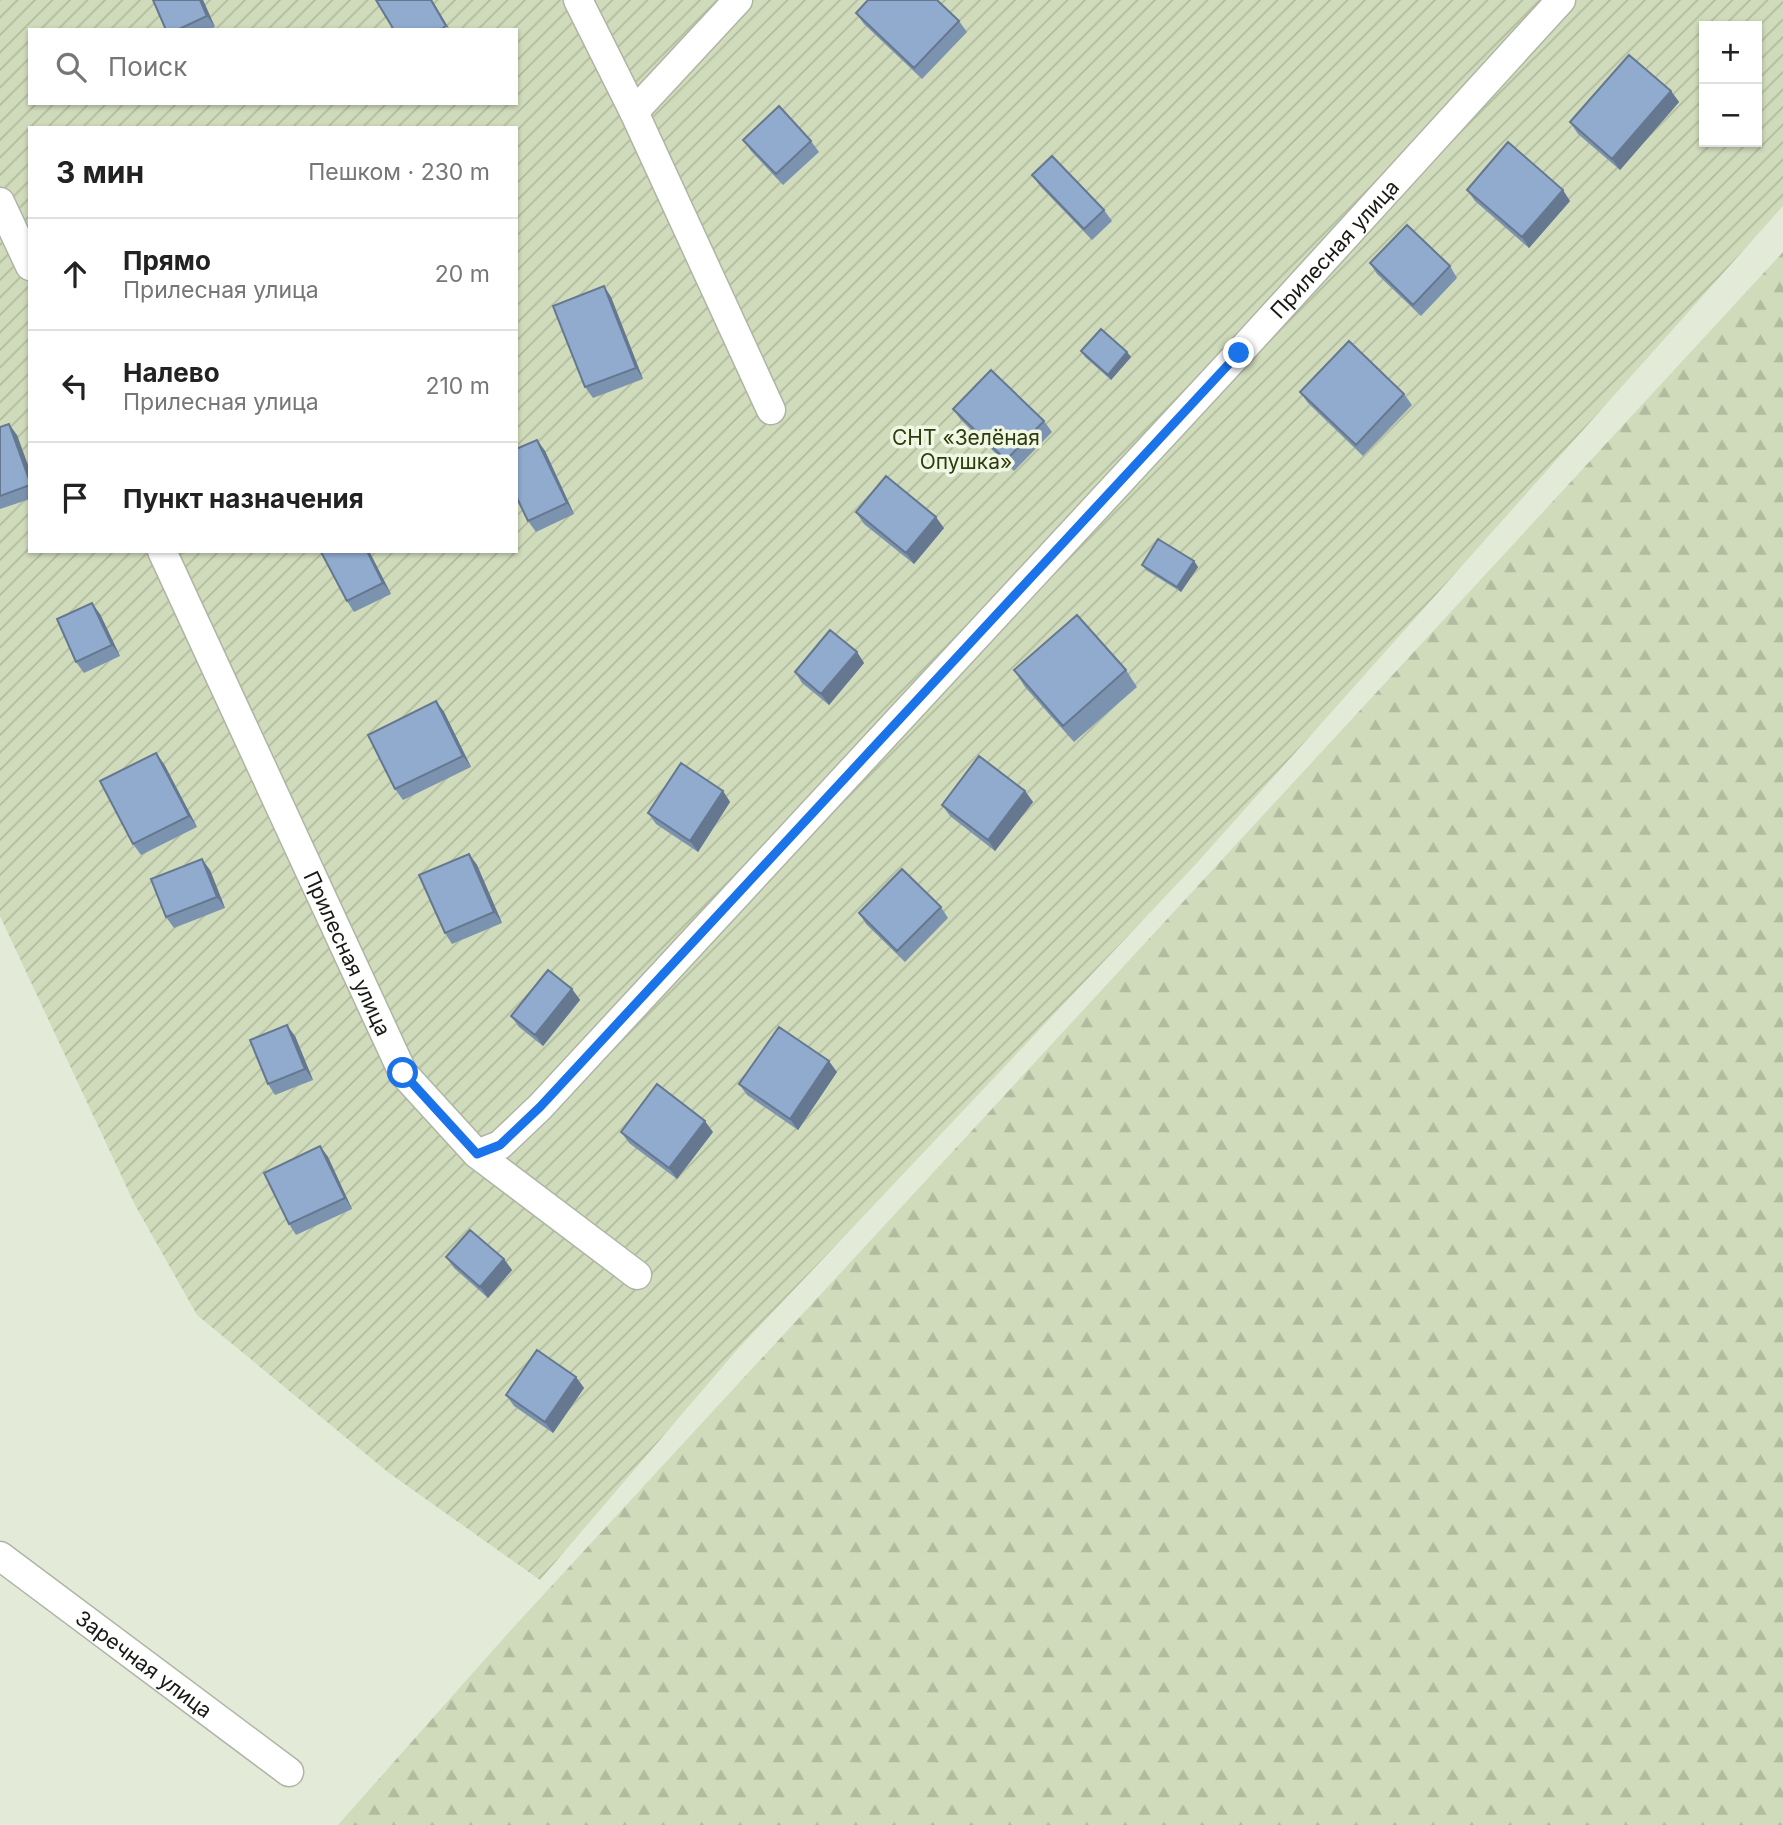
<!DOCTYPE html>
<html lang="ru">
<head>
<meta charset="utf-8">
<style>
	:root { --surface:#fff; --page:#f6f6f6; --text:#222; --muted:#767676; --line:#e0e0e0 }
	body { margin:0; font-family:Inter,sans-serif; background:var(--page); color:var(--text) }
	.controls { position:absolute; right:21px; top:21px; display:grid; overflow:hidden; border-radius:0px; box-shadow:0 2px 5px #0004 }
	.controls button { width:63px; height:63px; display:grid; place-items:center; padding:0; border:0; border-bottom:2px solid var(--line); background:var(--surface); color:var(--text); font:35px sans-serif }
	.stop { position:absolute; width:21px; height:21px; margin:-16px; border:5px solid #1a73e8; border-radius:50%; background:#fff }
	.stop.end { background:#1a73e8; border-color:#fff; box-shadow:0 2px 7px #0008 }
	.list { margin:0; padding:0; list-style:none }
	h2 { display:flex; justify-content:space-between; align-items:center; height:91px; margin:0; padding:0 28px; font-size:30px }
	h2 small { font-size:23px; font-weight:400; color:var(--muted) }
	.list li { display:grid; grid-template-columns:46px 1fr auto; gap:21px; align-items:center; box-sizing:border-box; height:112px; padding:0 28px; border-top:2px solid var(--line) }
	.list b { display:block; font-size:26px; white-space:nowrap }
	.list p { margin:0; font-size:23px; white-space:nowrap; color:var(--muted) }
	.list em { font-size:23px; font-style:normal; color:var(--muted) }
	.icon { flex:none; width:38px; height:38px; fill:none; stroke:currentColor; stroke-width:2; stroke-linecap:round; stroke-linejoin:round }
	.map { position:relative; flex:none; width:1783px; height:1825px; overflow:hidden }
	.search { position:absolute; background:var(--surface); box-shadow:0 2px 5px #0004; left:28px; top:28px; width:490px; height:77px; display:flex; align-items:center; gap:18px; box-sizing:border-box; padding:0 24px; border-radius:0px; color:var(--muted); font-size:26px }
	.panel { position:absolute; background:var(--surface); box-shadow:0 2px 5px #0004; left:28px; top:126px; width:490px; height:427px; border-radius:0px }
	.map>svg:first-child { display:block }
	.forest { fill:url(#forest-firs) }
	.garden { fill:url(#garden-furrows); fill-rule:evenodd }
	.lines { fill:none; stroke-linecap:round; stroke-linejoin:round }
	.minor-casing { stroke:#afb5a4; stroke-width:31 }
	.minor { stroke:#fff; stroke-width:28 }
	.wall { fill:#7c93b0 }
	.shaded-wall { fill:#657890 }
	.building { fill:#90abcd; stroke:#657890; stroke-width:2 }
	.route { stroke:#1a73e8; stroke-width:9 }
	.labels { text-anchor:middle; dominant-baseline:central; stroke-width:7; stroke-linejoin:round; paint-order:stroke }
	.street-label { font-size:21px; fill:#171913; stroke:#f1f7e5 }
	.park-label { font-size:21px; fill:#2e3b0b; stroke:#f1f7e5 }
</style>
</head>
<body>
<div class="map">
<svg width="1783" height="1825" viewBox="0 0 1783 1825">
	<defs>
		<pattern id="forest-firs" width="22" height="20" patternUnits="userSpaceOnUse" patternTransform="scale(1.75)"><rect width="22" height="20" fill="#cfdbba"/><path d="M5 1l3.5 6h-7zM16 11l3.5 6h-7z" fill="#b1bb9f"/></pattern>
		<pattern id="garden-furrows" width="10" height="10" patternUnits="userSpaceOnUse" patternTransform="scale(1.75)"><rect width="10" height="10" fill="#cfdbba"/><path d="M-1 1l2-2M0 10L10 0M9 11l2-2" fill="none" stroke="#b1bb9f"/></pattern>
	</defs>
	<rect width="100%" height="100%" fill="#e3ead8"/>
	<path class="forest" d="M1783,252v1573h-1445l172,-194z"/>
	<path class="garden" d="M0,0h1783v206l-588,659 -459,486 -196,229 -151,-107 -192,-158 -62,-110 -135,-289zM1704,26h53v116h-53zM30,30h486v73h-486zM30,128h486v423h-486z"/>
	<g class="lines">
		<defs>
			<g id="minor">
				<path d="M578,0l56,112 137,298"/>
				<path d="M634,112l104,-112"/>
				<path d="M0,202l30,64"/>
				<path id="s1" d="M162,551l241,522 74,81 23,-9 40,-38 699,-754 322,-353"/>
				<path d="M477,1154l160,121"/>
				<path id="s2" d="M0,1556l289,216"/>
			</g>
		</defs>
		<use href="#minor" class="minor-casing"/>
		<use href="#minor" class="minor"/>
	</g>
	<path class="wall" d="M153,0h50l12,27 -6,3h-43z
		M856,13l103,8 8,11 -45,47 -58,-55z
		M1671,91l8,11 -59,68 -42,-36 -8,-12z
		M743,140l68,1 8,11 -36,33 -32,-34z
		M1032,175l72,35 8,11 -20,19 -52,-54z
		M1467,190l103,11 -41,47 -54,-47z
		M1370,263l80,3 7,12 -36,38 -44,-42z
		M604,286l7,11 32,82 -50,19 -8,-11z
		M1081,351l46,1 4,5 -20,23 -26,-23z
		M1300,392l104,2 8,11 -49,51 -55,-53z
		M953,409l91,12 8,11 -38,39 -53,-51z
		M0,427l17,8 13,36v28l-30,10z
		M537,440l8,11 29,63 -38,18 -8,-11z
		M856,512l88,16 -30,36 -50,-40z
		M369,551l22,43 -37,18 -7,-11z
		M1194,561l4,6 -17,25 -35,-22 -4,-5z
		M100,614l20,42 -36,17 -8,-11z
		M857,652l7,11 -35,42 -27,-22 -7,-11z
		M1014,670h112l11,17 -63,55 -49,-55z
		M436,701l8,11 27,55 -68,33 -8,-11z
		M164,764l33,63 -56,28 -8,-11z
		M723,791l7,11 -32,50 -42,-28 -8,-11z
		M1025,791l8,11 -38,49 -45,-35 -8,-11z
		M469,854l8,11 25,58 -50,21 -7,-11z
		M210,870l15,38 -51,20 -8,-11z
		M941,907l7,11 -43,44 -39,-38 -7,-11z
		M572,989l8,11 -37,46 -24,-19 -8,-11z
		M295,1036l18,44 -38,15 -7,-11z
		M837,1072l-39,58 -51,-35 -8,-11z
		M621,1132h92l-36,47 -48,-36z
		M320,1146l8,11 24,52 -56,26 -7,-11z
		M446,1257l58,2 8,11 -24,28 -34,-30z
		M576,1377l8,11 -31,45 -39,-27 -8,-11z"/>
	<path class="shaded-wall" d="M200,0h3l12,27 -8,-11z
		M431,0h1l18,30h-1z
		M1671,91l8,11 -59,68 -8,-11z
		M1563,190l7,11 -41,47 -7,-11z
		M604,286l7,11 32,82 -7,-11z
		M1127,352l4,5 -20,23 -3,-5z
		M9,424l8,11 13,36v11z
		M537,440l8,11 29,63 -7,-11z
		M936,517l8,11 -30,36 -8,-11z
		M367,551h2l22,43 -8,-11z
		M1194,561l4,6 -17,25 -4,-5z
		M92,603l8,11 20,42 -8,-11z
		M857,652l7,11 -35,42 -8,-11z
		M436,701l8,11 27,55 -8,-11z
		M156,753l8,11 33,63 -8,-11z
		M723,791l7,11 -32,50 -8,-11z
		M1025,791l8,11 -38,49 -7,-11z
		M469,854l8,11 25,58 -8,-11z
		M202,859l8,11 15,38 -8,-11z
		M572,989l8,11 -37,46 -8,-11z
		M287,1025l8,11 18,44 -8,-11z
		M829,1061l8,11 -39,58 -8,-11z
		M705,1121l8,11 -36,47 -8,-11z
		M320,1146l8,11 24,52 -7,-11z
		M504,1259l8,11 -24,28 -8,-11z
		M576,1377l8,11 -31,45 -8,-11z"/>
	<path class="building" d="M153,0h47l7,16 -30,14h-11z
		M376,0h55l15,26 -6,4h-46z
		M868,0h69l22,21 -45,47 -58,-55z
		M1629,55l42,36 -59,68 -42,-37z
		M779,106l32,35 -35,33 -33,-34z
		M1508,142l55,48 -41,47 -55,-47z
		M1052,156l52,54 -20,19 -52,-54z
		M1407,225l43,41 -37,39 -43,-42z
		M604,286l32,82 -51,19 -32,-81z
		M1101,329l26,23 -19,23 -27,-24z
		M1349,341l55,53 -48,51 -56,-53z
		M991,370l53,51 -38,39 -53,-51z
		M9,424l21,58v3l-30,11v-69z
		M537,440l30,63 -39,18 -12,-25v-47z
		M886,476l50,41 -30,36 -50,-41z
		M1158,539l36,22 -17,26 -35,-22z
		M367,551l16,32 -36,18 -26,-49z
		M92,603l20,42 -36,17 -19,-43z
		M1077,615l49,55 -63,56 -49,-56z
		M830,630l27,22 -36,42 -26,-22z
		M436,701l27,55 -68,33 -27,-54z
		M156,753l33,63 -56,28 -33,-63z
		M979,756l46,35 -37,49 -46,-35z
		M681,763l42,28 -33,50 -42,-28z
		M469,854l25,58 -49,21 -26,-58z
		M202,859l15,38 -51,20 -15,-38z
		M902,869l39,38 -44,44 -38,-38z
		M548,970l24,19 -37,46 -24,-19z
		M287,1025l18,44 -37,15 -18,-44z
		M779,1027l50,34 -39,58 -51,-35z
		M657,1084l48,37 -36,47 -48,-36z
		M320,1146l25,52 -56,26 -25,-51z
		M470,1230l34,29 -24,28 -34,-30z
		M537,1350l39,27 -31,45 -39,-27z"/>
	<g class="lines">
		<path class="route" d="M403,1073l74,81 23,-9 40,-38 699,-754"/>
	</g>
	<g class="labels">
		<g class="street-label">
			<text stroke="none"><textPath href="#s1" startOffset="1934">Прилесная улица</textPath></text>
			<text stroke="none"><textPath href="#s1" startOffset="443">Прилесная улица</textPath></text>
			<text stroke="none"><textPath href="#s2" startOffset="180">Заречная улица</textPath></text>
		</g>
		<g class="park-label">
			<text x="966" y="437">СНТ «Зелёная<tspan x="966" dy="24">Опушка»</tspan></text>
		</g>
	</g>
</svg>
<div class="controls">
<button>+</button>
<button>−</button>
</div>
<div class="stop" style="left:403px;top:1073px"></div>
<div class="stop end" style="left:1239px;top:353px"></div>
<div class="search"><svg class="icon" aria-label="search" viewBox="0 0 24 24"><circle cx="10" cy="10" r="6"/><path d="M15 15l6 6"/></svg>Поиск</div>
<section class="panel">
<h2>3 мин<small>Пешком · 230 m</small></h2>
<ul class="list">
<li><svg class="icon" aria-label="ahead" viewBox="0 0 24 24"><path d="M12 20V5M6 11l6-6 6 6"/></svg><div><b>Прямо</b><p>Прилесная улица</p></div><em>20 m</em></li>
<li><svg class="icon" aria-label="left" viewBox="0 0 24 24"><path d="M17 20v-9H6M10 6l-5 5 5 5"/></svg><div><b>Налево</b><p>Прилесная улица</p></div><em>210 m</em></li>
<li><svg class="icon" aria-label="arrive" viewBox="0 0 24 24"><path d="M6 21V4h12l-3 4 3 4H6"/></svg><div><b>Пункт назначения</b></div></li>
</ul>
</section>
</div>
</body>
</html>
